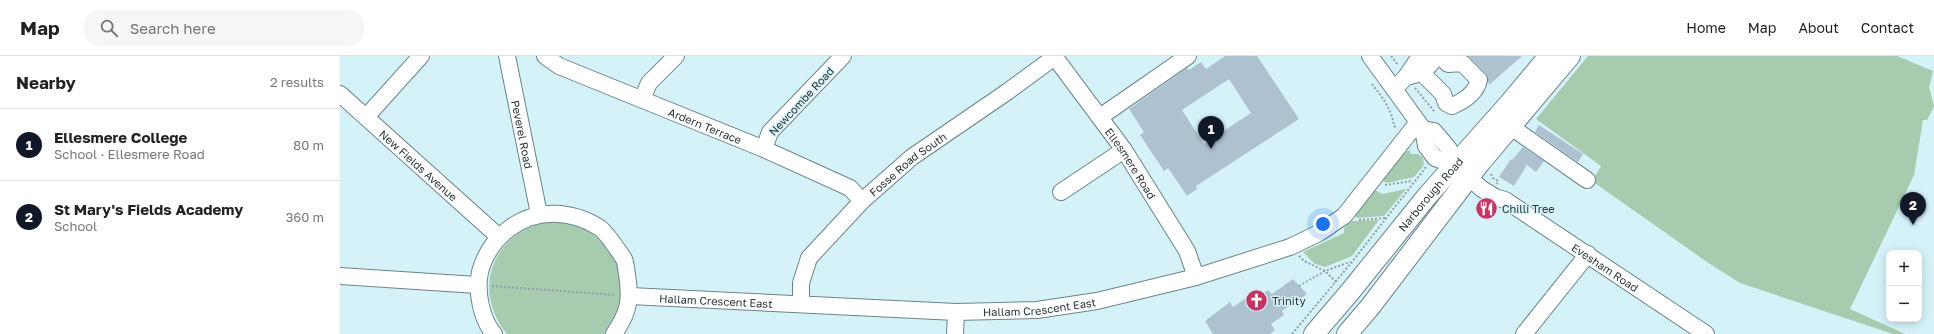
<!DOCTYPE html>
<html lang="en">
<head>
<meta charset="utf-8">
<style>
	:root { --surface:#fff; --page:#f6f6f6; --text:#222; --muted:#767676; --line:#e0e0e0; --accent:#111827 }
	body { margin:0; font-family:"Golos Text",sans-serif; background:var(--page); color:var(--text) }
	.controls { position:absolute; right:12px; bottom:12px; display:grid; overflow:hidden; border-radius:8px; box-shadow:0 2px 10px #0003 }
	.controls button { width:36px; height:36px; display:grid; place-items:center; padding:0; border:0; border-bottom:1px solid var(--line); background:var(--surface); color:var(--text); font:20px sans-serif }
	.you { position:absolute; left:983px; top:168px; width:14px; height:14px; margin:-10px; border:3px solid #fff; border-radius:50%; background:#1a73e8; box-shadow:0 0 0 6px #1a73e833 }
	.badge { display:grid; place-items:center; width:26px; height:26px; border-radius:50%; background:var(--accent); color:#fff; font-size:13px; font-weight:700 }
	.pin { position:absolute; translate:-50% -33px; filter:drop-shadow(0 1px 2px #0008) }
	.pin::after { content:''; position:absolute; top:21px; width:14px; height:12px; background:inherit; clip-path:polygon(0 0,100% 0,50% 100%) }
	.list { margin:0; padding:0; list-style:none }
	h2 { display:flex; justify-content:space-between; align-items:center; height:52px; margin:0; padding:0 16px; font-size:17px }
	h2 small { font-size:13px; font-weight:400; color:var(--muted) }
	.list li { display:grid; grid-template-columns:26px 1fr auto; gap:12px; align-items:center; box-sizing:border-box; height:72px; padding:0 16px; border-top:1px solid var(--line) }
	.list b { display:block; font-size:15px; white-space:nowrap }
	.list p { margin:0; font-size:13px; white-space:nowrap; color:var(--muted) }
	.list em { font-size:13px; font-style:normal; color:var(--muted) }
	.icon { flex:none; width:22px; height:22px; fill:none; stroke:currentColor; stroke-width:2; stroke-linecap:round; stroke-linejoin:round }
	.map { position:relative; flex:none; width:1594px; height:278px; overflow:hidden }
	header { display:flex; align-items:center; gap:24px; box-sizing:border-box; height:56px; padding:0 20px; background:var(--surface); border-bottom:1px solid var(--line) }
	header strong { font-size:19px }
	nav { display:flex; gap:22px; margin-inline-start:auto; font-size:14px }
	.search { width:280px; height:36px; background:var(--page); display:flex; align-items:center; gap:10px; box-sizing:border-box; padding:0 14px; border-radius:16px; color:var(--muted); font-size:15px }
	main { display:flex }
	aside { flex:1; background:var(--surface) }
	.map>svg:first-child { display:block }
	.green { fill:#a6cbaf }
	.building { fill:#aec1d1; fill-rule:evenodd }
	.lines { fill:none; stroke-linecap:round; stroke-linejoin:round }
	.minor-casing { stroke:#6a848a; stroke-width:18 }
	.major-casing { stroke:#6a848a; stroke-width:22 }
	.path { stroke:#8da1a7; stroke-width:2; stroke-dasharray:2 2; stroke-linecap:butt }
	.minor { stroke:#fff; stroke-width:16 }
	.major { stroke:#fff; stroke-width:20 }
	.labels { text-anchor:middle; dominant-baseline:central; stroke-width:3; stroke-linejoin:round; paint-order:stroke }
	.street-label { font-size:11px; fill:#2b3639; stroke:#d6f2f9 }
	.poi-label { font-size:11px; fill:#2b3639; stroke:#d6f2f9; text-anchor:start }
</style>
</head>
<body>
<header>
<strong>Map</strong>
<div class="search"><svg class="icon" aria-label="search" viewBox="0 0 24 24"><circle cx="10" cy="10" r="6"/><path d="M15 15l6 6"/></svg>Search here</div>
<nav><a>Home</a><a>Map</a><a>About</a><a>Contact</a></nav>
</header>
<main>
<aside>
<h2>Nearby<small>2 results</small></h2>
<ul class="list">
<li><span class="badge">1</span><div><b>Ellesmere College</b><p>School · Ellesmere Road</p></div><em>80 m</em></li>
<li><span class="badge">2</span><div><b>St Mary's Fields Academy</b><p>School</p></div><em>360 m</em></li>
</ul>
</aside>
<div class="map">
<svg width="1594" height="278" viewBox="0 0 1594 278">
	<rect width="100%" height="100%" fill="#d6f2f9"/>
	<path class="green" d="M1248,0h309l36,15 -4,16 5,19 -7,14h-4l-9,55 -64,134 55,25h-12l-153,-51 -33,-21 -115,-81 9,-15 -65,-47z
		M1070,94v4h8l5,4 1,7 -10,12 -27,6 -6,-3 18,-25z
		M1066,133l-22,27 -27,2 -4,-4 22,-24 7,4z
		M1039,164l-27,36 -27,11 -10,-3 -12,-12 41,-19v-5l8,-7z
		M217,165c57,6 87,69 47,113h-97c-39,-48 -10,-109 50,-113z"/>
	<path class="building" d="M885,0h32l42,63 -103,67 1,3 -10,7 -19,-28 -4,3 -24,-36 4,-3 -15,-23 58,-41 2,2 12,-8 5,7zM889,23l22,34 -47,31 -22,-34z
		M1128,0h54l-33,29 -3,-11z
		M1199,69l44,29 -5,8 -43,-30z
		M1183,91l21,14 -8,11 -9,-7 -13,21 -15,-9 12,-18 1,1z
		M953,223l14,15 -25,17 2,4 -13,9 4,6 -5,4h-57l-8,-13 25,-19 3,5 20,-14 3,5 12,-8 4,4z"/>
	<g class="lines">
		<defs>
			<g id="minor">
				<path id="s1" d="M167,0l32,158"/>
				<path id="s2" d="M205,0l14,10 205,83 86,39 12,13"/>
				<path id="s3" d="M714,0l70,94 63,101 9,26"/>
				<path id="s4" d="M1030,0l53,73 3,17 9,12 19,7 28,24 13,8 10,3 201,134"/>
				<path d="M1082,17l21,21 3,9 6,3c12,-5 24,-13 27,-26l-17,-17 -14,1 -7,-8"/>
				<path d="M1066,21l14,-21"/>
				<path d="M1054,33l12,-12 16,-4 16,-17"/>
				<path id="s5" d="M0,38l158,142"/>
				<path d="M302,43l7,-16 27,-27"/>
				<path d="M26,61l55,-61"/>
				<path d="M760,61l88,-61"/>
				<path d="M1171,71l76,53"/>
				<path d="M1083,73l11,2 15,18 5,16"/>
				<path d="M424,93l6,-17 73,-76"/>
				<path d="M721,136l63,-42"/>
				<path d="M0,220l137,9"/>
				<path id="s6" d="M290,240l326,16 81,-2 60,-9 99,-24 94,-30 29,-14 25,-17 74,-94"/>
				<path id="s7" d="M461,248v-21l8,-25 53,-57 50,-44 95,-65 49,-36"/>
				<path d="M154,278c-13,-15 -18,-43 -14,-62 5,-19 15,-33 30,-44 27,-20 62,-18 90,0 6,4 20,25 24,31 2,4 2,11 3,15 4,26 2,38 -13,60"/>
				<path d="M615,278l1,-22"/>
				<path d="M1184,278l64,-80"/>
			</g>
			<g id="major">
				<path id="s8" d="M974,278l35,-41 79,-98 80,-90 41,-49"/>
				<path d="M1007,278l23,-27 109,-143 91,-108"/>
			</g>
		</defs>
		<use href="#minor" class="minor-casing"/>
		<use href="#major" class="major-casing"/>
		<path class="path" d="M1051,0l7,9
			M1032,28c10,13 20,25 22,42l3,2
			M1075,32l19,23
			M1151,118l2,4 5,3 -1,3
			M1045,129l27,-4
			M1019,164l27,-2
			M959,200l5,5 21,10 11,11
			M152,230l124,9
			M959,230l26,-15 25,-9
			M952,278l60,-72 74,-95"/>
		<use href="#minor" class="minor"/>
		<use href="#major" class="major"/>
	</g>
	<defs>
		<symbol id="restaurant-disc" viewBox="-11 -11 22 22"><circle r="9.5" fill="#c33663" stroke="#d6f2f9"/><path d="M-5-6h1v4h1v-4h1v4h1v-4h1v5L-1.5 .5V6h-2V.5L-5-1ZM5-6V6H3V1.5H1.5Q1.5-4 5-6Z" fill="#fff"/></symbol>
		<symbol id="church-disc" viewBox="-11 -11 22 22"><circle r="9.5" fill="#c33663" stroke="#d6f2f9"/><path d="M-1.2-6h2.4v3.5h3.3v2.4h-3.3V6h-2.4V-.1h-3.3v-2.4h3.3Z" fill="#fff"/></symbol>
	</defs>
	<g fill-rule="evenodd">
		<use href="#restaurant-disc" x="1134" y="140" width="25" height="25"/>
		<use href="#church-disc" x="904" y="232" width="25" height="25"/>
	</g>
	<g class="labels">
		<g class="street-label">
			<text transform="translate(461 45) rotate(-47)">Newcombe Road</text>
			<text stroke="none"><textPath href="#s2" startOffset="175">Ardern Terrace</textPath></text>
			<text stroke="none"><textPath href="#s1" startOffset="80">Peverel Road</textPath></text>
			<text stroke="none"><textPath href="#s3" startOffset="132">Ellesmere Road</textPath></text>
			<text stroke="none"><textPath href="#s7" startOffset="184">Fosse Road South</textPath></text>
			<text stroke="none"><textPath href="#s5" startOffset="106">New Fields Avenue</textPath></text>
			<text stroke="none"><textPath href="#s8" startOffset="182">Narborough Road</textPath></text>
			<text stroke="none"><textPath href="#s4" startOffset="326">Evesham Road</textPath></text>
			<text stroke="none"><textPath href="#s6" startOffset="86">Hallam Crescent East</textPath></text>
			<text stroke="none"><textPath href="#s6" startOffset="410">Hallam Crescent East</textPath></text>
		</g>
		<g class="poi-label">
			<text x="1162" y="152">Chilli Tree</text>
			<text x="932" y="244">Trinity</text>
		</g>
	</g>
</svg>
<div class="controls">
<button>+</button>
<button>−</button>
</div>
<div class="you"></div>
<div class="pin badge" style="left:871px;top:93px">1</div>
<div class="pin badge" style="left:1573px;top:169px">2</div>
</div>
</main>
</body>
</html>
